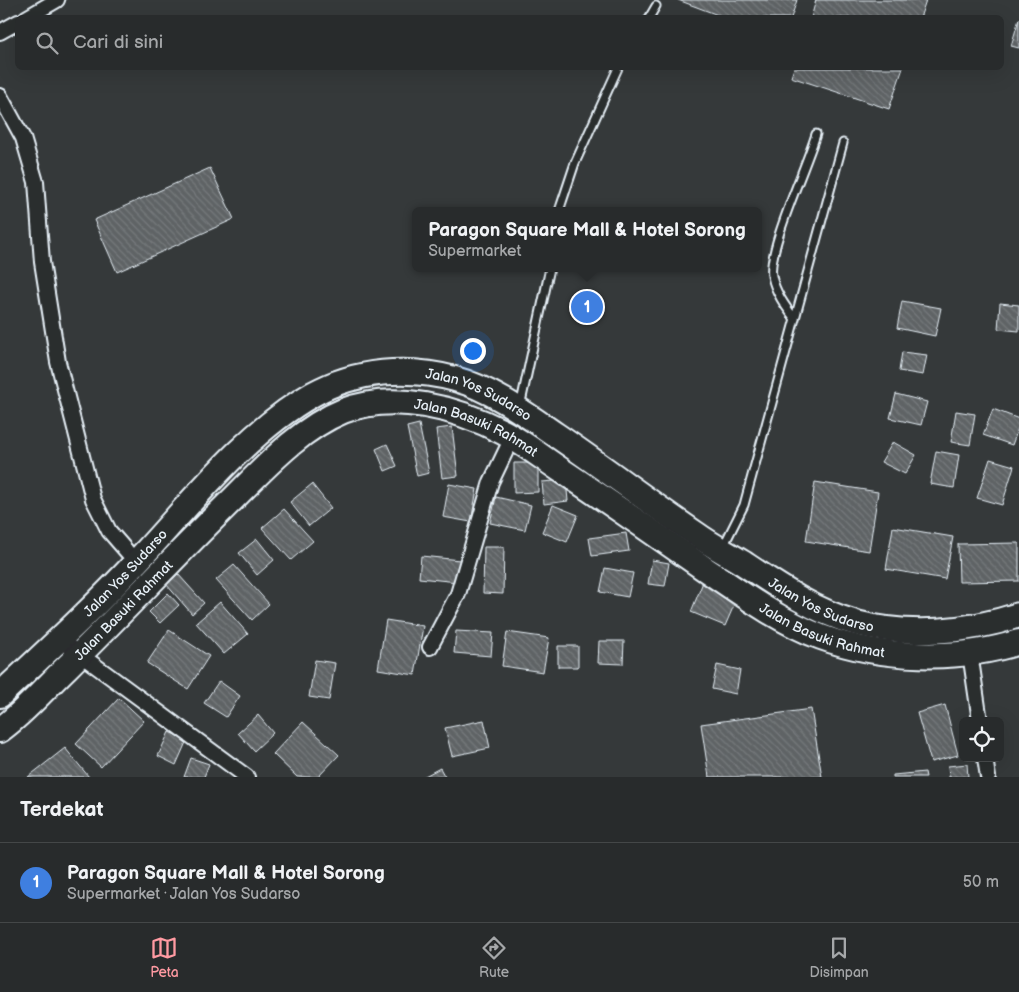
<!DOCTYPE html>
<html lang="id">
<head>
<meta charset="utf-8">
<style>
	:root { --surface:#282b2c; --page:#303334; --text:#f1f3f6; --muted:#a5a7a9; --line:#444748; --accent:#ff9aa2 }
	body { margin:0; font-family:"Balsamiq Sans",sans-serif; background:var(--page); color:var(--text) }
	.controls { position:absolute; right:15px; bottom:15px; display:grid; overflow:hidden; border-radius:8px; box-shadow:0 5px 20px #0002 }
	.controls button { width:45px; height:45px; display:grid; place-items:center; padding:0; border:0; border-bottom:1px solid var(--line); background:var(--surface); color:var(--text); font:25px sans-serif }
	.you { position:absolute; left:472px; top:350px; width:18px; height:18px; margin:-12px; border:4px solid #fff; border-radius:50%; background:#1a73e8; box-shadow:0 0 0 8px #1a73e833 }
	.badge { display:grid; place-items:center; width:32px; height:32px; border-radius:50%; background:var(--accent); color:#fff; font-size:16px; font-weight:700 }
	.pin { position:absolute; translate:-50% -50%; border:2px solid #fff; box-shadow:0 1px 5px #0006 }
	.popup { position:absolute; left:412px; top:207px; width:350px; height:65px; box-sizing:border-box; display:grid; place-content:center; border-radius:8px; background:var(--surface); filter:drop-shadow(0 1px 4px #0005); font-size:16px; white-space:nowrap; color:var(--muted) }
	.popup b { font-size:19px; color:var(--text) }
	.popup::after { content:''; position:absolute; left:50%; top:100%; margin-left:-10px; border:10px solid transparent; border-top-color:var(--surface) }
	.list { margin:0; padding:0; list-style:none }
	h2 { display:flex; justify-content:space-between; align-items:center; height:65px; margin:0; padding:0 20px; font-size:21px }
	h2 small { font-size:16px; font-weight:400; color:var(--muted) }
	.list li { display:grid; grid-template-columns:32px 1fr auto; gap:15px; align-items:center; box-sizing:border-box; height:80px; padding:0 20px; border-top:1px solid var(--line) }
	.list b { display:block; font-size:19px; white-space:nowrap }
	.list p { margin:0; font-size:16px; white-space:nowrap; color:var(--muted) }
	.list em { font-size:16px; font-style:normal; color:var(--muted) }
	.icon { flex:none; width:28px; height:28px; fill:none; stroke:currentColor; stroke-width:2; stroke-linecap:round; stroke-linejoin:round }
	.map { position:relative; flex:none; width:1019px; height:777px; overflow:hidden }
	.search { position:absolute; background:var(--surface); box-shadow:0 5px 20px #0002; left:15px; right:15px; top:15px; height:55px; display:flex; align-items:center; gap:12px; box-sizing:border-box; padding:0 18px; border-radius:8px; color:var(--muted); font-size:19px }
	.sheet { height:145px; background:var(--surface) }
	nav { display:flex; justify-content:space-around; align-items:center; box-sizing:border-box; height:70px; border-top:1px solid var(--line); background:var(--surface); font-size:14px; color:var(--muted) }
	nav a { display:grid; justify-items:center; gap:2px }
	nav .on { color:var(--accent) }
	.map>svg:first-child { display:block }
	.building { fill:url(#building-back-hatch); stroke:#e8f1f8 }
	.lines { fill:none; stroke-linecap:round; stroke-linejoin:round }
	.service-casing { stroke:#e8f1f8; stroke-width:11 }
	.minor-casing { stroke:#e8f1f8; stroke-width:18 }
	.trunk-casing { stroke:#e8f1f8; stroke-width:28 }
	.service { stroke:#2a2d2e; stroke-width:7 }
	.minor { stroke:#2a2d2e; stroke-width:14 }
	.trunk { stroke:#2a2d2e; stroke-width:24 }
	.labels { text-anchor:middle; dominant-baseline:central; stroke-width:4.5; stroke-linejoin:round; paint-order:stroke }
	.street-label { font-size:14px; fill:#e8f1f8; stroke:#2a2d2e }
</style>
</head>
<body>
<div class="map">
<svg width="1019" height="777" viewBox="0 0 1019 777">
	<defs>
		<pattern id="building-back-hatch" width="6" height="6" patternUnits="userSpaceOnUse" patternTransform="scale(1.25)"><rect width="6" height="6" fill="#5f6365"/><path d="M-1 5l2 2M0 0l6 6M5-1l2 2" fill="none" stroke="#767a7c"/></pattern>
	</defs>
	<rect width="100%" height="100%" fill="#35393a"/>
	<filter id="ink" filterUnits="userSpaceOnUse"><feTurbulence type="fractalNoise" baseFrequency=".02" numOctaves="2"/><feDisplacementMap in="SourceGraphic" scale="10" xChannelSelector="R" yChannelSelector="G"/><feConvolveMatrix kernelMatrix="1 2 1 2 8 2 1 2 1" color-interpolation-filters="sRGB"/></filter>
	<g filter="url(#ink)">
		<path class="building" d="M678,0h119l-6,18h-65z
			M816,0h110l-6,18h-109z
			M1019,19v29l-8,-2z
			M794,68h109l-14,41 -98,-32z
			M210,168l24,51 -117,53 -23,-52z
			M902,301l39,7 -6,28 -38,-8z
			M1000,303l19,2v26l-21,-2z
			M902,352l25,3 -4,20 -24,-4z
			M896,394l31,8 -6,23 -31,-7z
			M993,409l26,10v7l-7,19 -29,-10z
			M956,411l19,3 -5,31 -19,-3z
			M419,424l10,49 -12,3 -10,-49z
			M452,427l6,49 -16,2 -6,-49z
			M893,442l23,13 -11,19 -24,-12z
			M387,444l10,22 -12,5 -9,-22z
			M936,451l23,4 -5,33 -24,-4z
			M990,459l24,7 -12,39 -25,-7z
			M514,463h24v29l-24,1z
			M566,480l2,21 -24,3 -2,-22z
			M815,482l63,10 -9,59 -63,-10z
			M312,484l19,24 -22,18 -19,-24z
			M449,484l28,5 -6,33 -28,-5z
			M496,497l35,8 -6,25 -35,-7z
			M553,505l25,10 -11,27 -25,-10z
			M284,509l29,32 -22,19 -29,-32z
			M893,527l60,10 -8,42 -59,-10z
			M626,533l3,18 -37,5 -3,-18z
			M257,539l17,21 -17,15 -18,-22z
			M1019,543v38l-60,1 -1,-38z
			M484,547h20l-1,47 -20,-1z
			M421,556l39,4 -2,22 -39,-4z
			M652,560l17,3 -4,23 -17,-2z
			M234,565l35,39 -17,16 -36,-40z
			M605,568l28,5 -5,24 -28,-5z
			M178,574l26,29 -12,11 -26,-30z
			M703,582l35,14 -13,30 -34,-14z
			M168,593l11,12 -19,18 -11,-11z
			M220,602l28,32 -24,20 -28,-31z
			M386,620l37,6 -8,49 -37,-6z
			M169,630l40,26 -21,33 -41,-26z
			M456,631l37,2 -2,23 -37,-3z
			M507,632l42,6 -6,34 -41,-6z
			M599,641h25l-1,23 -25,-1z
			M558,646h20v21h-20z
			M315,660l20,3 -6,37 -20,-3z
			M717,665l23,5 -4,24 -24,-5z
			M219,681l21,15 -14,21 -22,-14z
			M119,698l25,23 -43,46 -25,-23z
			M945,705l13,50 -27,7 -14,-49z
			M811,709l11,68h-113l-8,-53z
			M258,715l15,18 -19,18 -16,-18z
			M484,720l6,28 -38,8 -7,-28z
			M303,722l36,33 -21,22h-21l-24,-23z
			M169,732l18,8 -11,25 -18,-9z
			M65,748l24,29h-61z
			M191,758l18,6 -5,13h-20z
			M967,764l1,13h-19l-1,-11z
			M440,768l5,9h-22z
			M925,772l1,5h-33v-2z"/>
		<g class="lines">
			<defs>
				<path id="service" d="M649,18l7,-12
					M559,211l16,-48 43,-95
					M795,319c-10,-13 -20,-27 -23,-43 -5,-26 35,-111 44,-142
					M520,407l30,-139
					M723,547l21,-42 99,-362"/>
				<path id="minor" d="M26,18l31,-18
					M0,32l18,-10
					M0,96l23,42 13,44 6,80 16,100 35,137 16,32 27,31
					M59,639l188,138
					M430,647l28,-53 33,-112 21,-44
					M970,653l10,68
					M985,758l3,19"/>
				<g id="trunk">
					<path id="s1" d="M0,695c48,-45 96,-89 140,-137 52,-56 106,-126 173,-164 43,-24 95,-28 142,-15 35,9 72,36 101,56 47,32 93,67 140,99 15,11 31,19 47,29 36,24 71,48 113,60 53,14 112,9 163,-8"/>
					<path id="s2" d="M0,730c24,-17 45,-42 67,-63 56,-55 110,-113 167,-169 32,-32 67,-70 109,-87 51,-20 114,-3 160,21 21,11 41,27 61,40 48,32 94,64 141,97 37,25 74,52 116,68 60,22 137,25 198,5"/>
				</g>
			</defs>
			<use href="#service" class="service-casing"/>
			<use href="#minor" class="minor-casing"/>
			<use href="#trunk" class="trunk-casing"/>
			<use href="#service" class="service"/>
			<use href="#minor" class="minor"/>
			<use href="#trunk" class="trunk"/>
		</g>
	</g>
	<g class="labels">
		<g class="street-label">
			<text stroke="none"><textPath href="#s1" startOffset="609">Jalan Yos Sudarso</textPath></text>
			<text stroke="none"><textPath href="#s2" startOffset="609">Jalan Basuki Rahmat</textPath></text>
			<text stroke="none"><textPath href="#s1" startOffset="175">Jalan Yos Sudarso</textPath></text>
			<text stroke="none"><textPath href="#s1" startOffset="1014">Jalan Yos Sudarso</textPath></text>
			<text stroke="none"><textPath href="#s2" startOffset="172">Jalan Basuki Rahmat</textPath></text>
			<text stroke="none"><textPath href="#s2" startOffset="1014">Jalan Basuki Rahmat</textPath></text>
		</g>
	</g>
</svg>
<div class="controls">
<button><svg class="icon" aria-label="locate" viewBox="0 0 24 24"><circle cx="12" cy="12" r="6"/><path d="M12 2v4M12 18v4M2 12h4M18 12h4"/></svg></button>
</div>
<div class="you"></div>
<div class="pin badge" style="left:587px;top:307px;background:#3f7fe0">1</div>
<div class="popup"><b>Paragon Square Mall &amp; Hotel Sorong</b>Supermarket</div>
<div class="search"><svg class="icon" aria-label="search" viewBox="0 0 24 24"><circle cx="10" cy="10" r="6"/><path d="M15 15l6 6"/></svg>Cari di sini</div>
</div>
<section class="sheet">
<h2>Terdekat<small></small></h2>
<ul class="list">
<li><span class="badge" style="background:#3f7fe0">1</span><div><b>Paragon Square Mall &amp; Hotel Sorong</b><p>Supermarket · Jalan Yos Sudarso</p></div><em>50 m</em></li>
</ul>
</section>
<nav>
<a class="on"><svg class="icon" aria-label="map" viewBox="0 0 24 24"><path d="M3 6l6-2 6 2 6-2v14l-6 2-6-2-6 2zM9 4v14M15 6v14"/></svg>Peta</a>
<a><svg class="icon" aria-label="directions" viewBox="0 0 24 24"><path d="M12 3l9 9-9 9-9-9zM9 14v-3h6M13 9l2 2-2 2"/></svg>Rute</a>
<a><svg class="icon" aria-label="saved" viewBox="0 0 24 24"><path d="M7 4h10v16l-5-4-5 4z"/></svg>Disimpan</a>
</nav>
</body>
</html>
